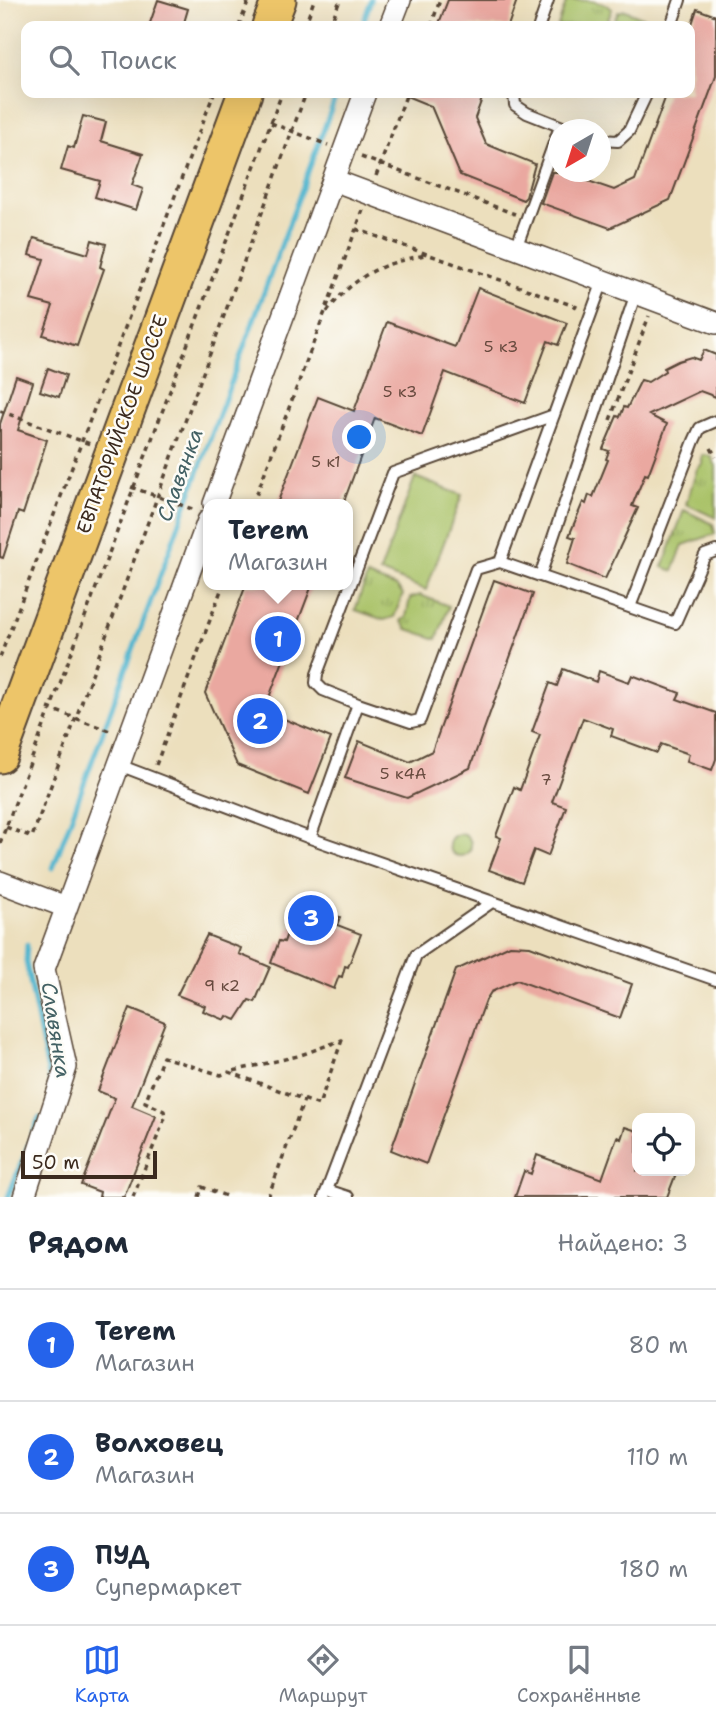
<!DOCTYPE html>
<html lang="ru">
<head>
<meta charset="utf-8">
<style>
	:root { --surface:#fff; --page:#f6f6f7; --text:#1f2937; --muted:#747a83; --line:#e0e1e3; --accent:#2563eb }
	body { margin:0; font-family:"Shantell Sans",sans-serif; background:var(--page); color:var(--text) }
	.controls { position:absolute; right:21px; bottom:21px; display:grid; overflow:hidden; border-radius:14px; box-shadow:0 7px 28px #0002 }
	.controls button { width:63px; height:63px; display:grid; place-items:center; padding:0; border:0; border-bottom:2px solid var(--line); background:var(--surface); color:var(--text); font:35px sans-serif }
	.compass { position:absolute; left:548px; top:119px; width:63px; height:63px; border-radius:50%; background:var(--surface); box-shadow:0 7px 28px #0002; rotate:219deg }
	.scale { position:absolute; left:21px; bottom:18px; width:136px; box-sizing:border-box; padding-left:7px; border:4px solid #3b2a1e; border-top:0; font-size:19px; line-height:24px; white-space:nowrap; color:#3b2a1e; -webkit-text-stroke:5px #fdfcf7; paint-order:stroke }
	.you { position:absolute; left:360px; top:438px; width:24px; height:24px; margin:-18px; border:5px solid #fff; border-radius:50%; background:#1a73e8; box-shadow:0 0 0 10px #1a73e833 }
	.badge { display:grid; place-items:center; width:46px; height:46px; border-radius:50%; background:var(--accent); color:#fff; font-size:23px; font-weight:700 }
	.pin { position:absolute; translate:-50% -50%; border:4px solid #fff; box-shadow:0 2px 7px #0006 }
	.popup { position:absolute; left:203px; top:499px; width:150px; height:91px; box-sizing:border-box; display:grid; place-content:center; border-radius:14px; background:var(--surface); filter:drop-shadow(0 2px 5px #0005); font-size:23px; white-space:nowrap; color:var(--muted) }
	.popup b { font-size:26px; color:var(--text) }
	.popup::after { content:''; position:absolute; left:50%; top:100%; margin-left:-14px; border:14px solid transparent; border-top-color:var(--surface) }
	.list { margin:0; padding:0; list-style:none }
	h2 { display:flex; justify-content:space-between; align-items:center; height:91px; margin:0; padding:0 28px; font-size:30px }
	h2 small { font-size:23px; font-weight:400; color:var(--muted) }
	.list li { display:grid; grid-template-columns:46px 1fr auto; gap:21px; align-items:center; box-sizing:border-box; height:112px; padding:0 28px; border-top:2px solid var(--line) }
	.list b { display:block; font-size:26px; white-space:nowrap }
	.list p { margin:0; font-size:23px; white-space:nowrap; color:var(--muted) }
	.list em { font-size:23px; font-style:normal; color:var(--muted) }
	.icon { flex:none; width:38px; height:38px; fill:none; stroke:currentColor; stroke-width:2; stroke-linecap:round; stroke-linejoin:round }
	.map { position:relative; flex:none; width:716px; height:1197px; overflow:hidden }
	.search { position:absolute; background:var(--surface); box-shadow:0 7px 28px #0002; left:21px; right:21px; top:21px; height:77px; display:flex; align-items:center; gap:18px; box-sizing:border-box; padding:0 24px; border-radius:14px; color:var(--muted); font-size:26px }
	.sheet { height:427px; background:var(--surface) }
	nav { display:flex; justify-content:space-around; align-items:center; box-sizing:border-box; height:98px; border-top:2px solid var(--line); background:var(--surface); font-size:19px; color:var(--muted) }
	nav a { display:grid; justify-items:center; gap:4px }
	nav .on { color:var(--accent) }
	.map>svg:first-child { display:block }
	.grass { fill:#aac369; stroke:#727644; stroke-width:2 }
	.park { fill:url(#park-tufts); stroke:#727644; stroke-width:2 }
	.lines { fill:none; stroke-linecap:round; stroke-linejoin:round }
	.stream { stroke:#4eb4cd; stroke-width:5 }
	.building { fill:#eaa8a0 }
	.service-casing { stroke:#564536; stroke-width:14 }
	.minor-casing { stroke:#564536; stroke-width:24 }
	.primary-casing { stroke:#564536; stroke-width:37 }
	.path { stroke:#564536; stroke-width:3.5; stroke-dasharray:5 5; stroke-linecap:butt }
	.service { stroke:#fff; stroke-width:10 }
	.minor { stroke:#fff; stroke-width:21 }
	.primary { stroke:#edc569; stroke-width:33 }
	.labels { text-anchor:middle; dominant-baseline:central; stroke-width:5; stroke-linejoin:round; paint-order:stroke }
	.number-label { font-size:16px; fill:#674a3e }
	.street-label { font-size:19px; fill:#3b2a1e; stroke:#fdfcf7 }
	.water-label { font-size:21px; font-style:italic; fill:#436164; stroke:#fdfcf7 }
</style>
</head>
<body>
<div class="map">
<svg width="716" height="1197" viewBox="0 0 716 1197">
	<defs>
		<pattern id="park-tufts" width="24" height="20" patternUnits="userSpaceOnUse" patternTransform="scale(1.75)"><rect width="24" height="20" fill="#aac369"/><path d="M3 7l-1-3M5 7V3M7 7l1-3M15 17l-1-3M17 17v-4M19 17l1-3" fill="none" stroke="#8c9f56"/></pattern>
	</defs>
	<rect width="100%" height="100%" fill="#fdfcf7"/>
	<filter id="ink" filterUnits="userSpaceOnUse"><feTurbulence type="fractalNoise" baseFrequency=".0143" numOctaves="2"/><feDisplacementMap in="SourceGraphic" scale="14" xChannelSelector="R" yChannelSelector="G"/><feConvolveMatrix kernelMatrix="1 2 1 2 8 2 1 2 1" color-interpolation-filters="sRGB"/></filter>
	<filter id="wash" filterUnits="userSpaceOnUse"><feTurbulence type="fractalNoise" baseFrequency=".00686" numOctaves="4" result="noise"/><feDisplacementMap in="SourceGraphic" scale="28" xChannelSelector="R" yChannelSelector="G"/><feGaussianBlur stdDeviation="1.57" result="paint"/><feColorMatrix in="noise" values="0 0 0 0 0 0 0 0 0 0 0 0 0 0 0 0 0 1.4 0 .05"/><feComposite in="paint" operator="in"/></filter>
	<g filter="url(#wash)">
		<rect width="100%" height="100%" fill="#ecdfbd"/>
		<path class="grass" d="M415,477l47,18 -36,95 -46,-18z
			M449 845a11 11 0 1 1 22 0a11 11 0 1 1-22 0Z"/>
		<path class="park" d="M567,0c15,0 35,0 45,9l-6,16 -48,1z
			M625,10l36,15 -1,1h-48l6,-14z
			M702,455l9,1 5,10v52l-30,-14 11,-35 5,-5z
			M684,510l29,14 2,10 -32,11 -10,26 -10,-4z
			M367,576l30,11 6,7 -9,23 -10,3 -29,-10z
			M420,595l29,11 -12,33 -30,-10 -6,-8 5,-4 4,-19z"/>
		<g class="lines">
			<path class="stream" d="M362,26l9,-26
				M53,868l284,-775
				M27,945l-1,17 25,124
				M8,1197l31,-79"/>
		</g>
		<g id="blocks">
			<path class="building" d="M158,0l30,9 -5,17h-34z
				M448,0h69l-9,26h-70z
				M697,9l19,7v60l-46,124 -60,28 -69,-25 11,-31h10l52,18 21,-10 32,-87h23v-63z
				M399,93h85l-9,25 11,26 49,20 -9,33 -3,3 -63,-25 -29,-69z
				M83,116l23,6 -5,19 42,13 -11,31 11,4 -7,21 -41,-13 5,-16 -39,-11 7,-24 6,2z
				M34,238l54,16 4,-14 14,4 -6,23 4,2 -27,77 -34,-11 10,-29 -22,-6 13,-41 -15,-4z
				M478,288l89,35 -9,22 -10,-4 -23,62 -80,-31 -23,64 -47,-18 -32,86h-66l41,-107 36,14 33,-89 68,25z
				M704,350l12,5v42l-16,-6 -51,24 18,9 -19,51 -3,-1 -13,32 6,2 -33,71 -38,-15 8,-26 -6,-2 14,-34 3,2 3,-9 4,2 15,-37 -2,-1 3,-8 -6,-2 14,-33 3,1 4,-10 3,1 14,-28 7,2 17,-11 -1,-3 14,-7 13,-4 8,3z
				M48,368l18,7 -7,22 -19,-6z
				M16,376l17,6 -15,48 29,10 -24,74 -5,-2 -15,46 -3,-1v-133z
				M494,580l39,14 -63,174 -63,30 -62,-20 14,-37 51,21 22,-11z
				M246,585h66l-42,110 9,22 52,21 -22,56 -72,-29 -32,-72z
				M563,669l33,13 3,-11 30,11 3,-7 48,18 -3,6 39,14v46l-4,11 -25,-9 2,-7 -28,-10 -4,9 -46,-17 2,-7 -30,-11 -31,84 14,5 -18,49 -14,-6 -12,32 -33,-12 12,-32 -5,-2 18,-49 6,3 20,-55 -8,-3 18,-49 7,3z
				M305,905l35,12 -3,8 24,9 -13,33 -3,-1 -3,11 -3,-1 -5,13 -63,-26 8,-22 5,1 5,-14 3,1 5,-13 3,2z
				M207,935l34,13 -2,6 31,13 -15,35 -6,-2 -13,20 -9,-4 -2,4 -22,-9 2,-5 -28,-11z
				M510,945l20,1 102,38 -12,34 -103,-38 -26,12 -5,8 -60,164 -35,-14 65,-180z
				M130,1008l35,14 -33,84 24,10 -32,81h-25l1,-5 -19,-7 34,-87 -17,-7z
				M625,1127l12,4v40h40l-10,26h-152l9,-26 7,3 6,-19 65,24 15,-42 4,2z"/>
		</g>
	</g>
	<g filter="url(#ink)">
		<use href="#blocks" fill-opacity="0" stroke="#564536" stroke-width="2"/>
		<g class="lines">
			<defs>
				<path id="service" d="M539,26l9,-26
					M671,26l9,-26
					M514,93l1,12 12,8 43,17
					M600,140l18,1 11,-10 18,-38
					M516,248l42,-116
					M500,562l103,-281
					M540,576l96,-283
					M630,607l64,-166 6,-13 16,-7
					M358,704l53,18 9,-2 56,-151 24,-7 175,61 30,-68 11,-4
					M119,765l191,73 406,142
					M310,838l48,-134 -35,-14 -7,-7 1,-9 76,-201 161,-58
					M327,1190l89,-235 76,-53
					M324,1197l3,-7 21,7"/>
				<path id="minor" d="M390,26l10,-26
					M333,180l383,143
					M214,504l151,-411
					M0,882l66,25
					M24,1197l42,-130 -22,-98 164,-448"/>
				<path id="primary" d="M269,26l10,-26
					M0,756l245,-663"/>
			</defs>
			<use href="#service" class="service-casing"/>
			<use href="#minor" class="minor-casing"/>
			<use href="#primary" class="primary-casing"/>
			<path class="path" d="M239,26l10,-26
				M305,26l9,-26
				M330,26l10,-26
				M431,26l9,-26
				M271,123l57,22
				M361,157l154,57
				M376,176l31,-83
				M363,210l-7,19 224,79
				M327,312c28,-37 53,-48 98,-57
				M0,411l90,33
				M610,420l39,-104
				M711,448l5,9
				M131,487l64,23
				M253,504l103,-275
				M0,657l214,-564
				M48,708l62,23
				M156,765l67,-180
				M6,827l26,10 274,-744
				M0,843l282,-750
				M342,1040l-23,65 -90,-33 69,-16z
				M133,1197l32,-79 -1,-7 -19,-9 18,-45 58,18 8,-3
				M199,1197l3,-10 27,10
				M268,1197l36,-97"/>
			<use href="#service" class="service"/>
			<use href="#minor" class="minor"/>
			<use href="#primary" class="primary"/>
		</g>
	</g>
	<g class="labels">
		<g class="number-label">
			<text x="501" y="346">5 к3</text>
			<text x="400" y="391">5 к3</text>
			<text x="326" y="461">5 к1</text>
			<text x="403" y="773">5 к4А</text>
			<text x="546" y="779">7</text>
			<text x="222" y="985">9 к2</text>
		</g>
		<g class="street-label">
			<text transform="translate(122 424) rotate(-70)">ЕВПАТОРИЙСКОЕ ШОССЕ</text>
		</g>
		<g class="water-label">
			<text transform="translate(180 475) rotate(-70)">Славянка</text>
			<text transform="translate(56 1030) rotate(81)">Славянка</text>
		</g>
	</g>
</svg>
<div class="controls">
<button><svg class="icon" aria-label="locate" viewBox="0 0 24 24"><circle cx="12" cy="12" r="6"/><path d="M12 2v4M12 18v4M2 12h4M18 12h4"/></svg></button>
</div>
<svg class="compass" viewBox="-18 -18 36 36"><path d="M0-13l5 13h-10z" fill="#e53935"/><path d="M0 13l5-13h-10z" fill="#747a83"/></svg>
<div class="scale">50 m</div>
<div class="you"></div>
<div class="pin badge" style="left:278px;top:639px">1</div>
<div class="popup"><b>Terem</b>Магазин</div>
<div class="pin badge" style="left:260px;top:721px">2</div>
<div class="pin badge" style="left:311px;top:918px">3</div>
<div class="search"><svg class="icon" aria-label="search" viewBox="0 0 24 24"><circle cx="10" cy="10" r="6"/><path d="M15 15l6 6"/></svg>Поиск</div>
</div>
<section class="sheet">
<h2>Рядом<small>Найдено: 3</small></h2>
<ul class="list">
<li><span class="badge">1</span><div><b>Terem</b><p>Магазин</p></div><em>80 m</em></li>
<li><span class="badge">2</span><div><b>Волховец</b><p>Магазин</p></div><em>110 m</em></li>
<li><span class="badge">3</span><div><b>ПУД</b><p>Супермаркет</p></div><em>180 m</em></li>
</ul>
</section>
<nav>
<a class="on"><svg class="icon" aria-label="map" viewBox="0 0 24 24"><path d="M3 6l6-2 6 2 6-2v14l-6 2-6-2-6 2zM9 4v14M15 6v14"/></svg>Карта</a>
<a><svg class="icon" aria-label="directions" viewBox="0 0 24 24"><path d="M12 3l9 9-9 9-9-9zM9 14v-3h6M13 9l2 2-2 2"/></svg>Маршрут</a>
<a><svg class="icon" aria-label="saved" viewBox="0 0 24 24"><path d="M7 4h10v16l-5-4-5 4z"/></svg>Сохранённые</a>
</nav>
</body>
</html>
